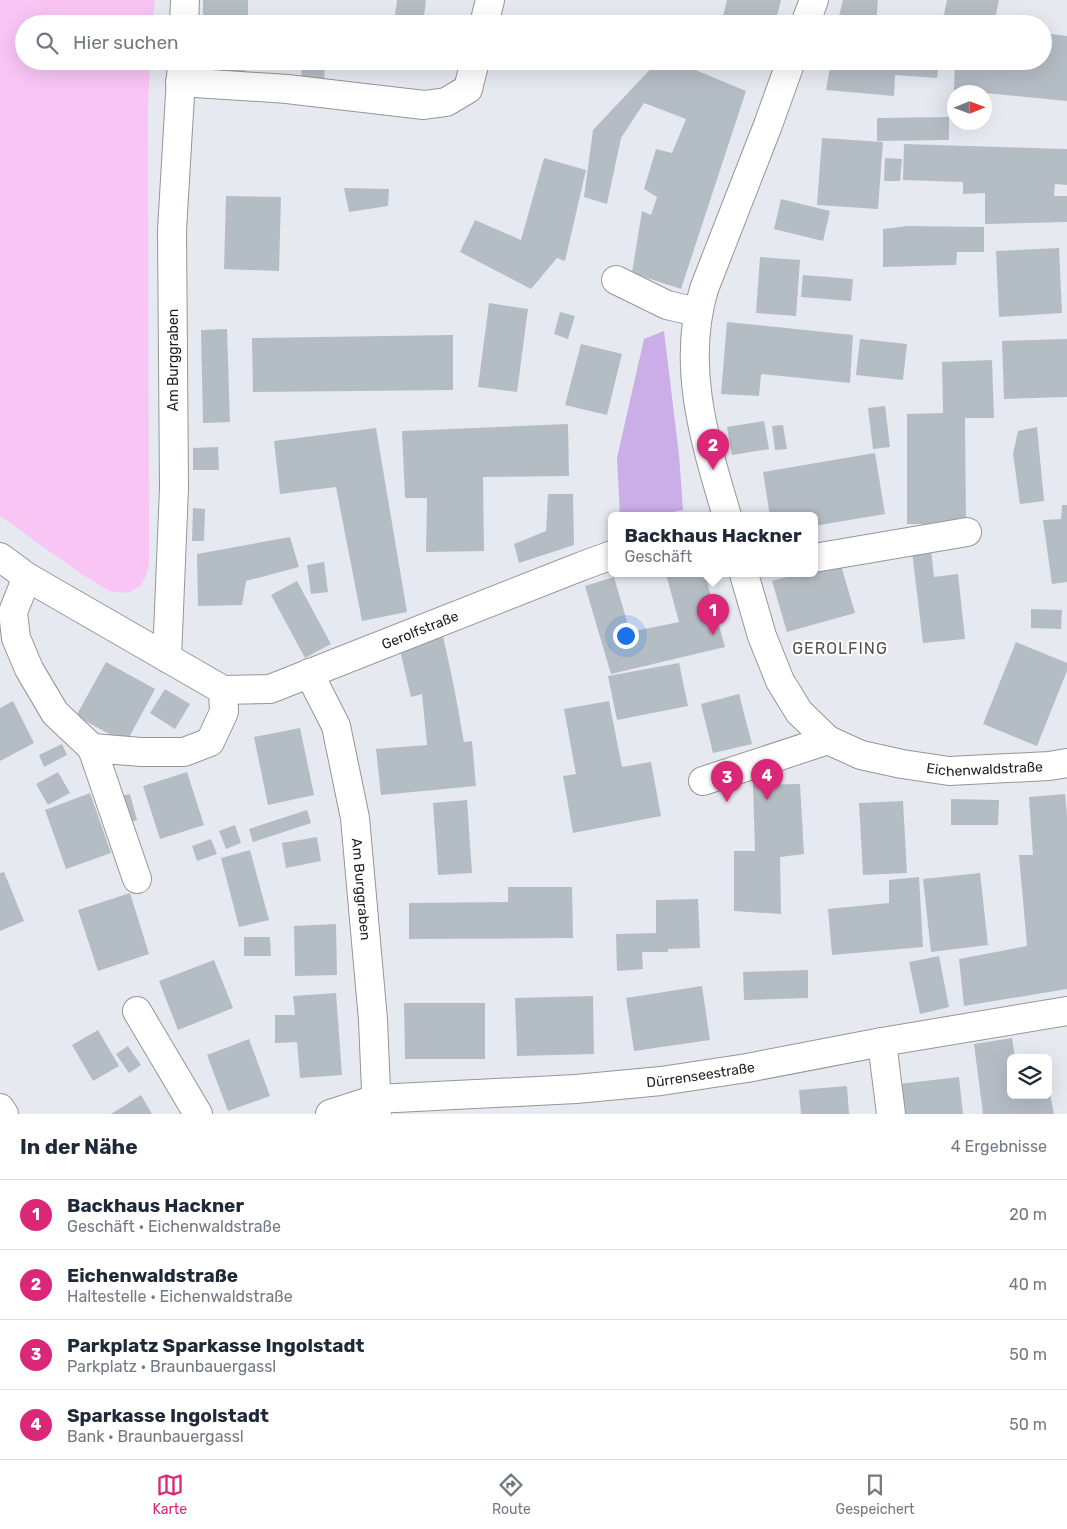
<!DOCTYPE html>
<html lang="de">
<head>
<meta charset="utf-8">
<style>
	:root { --surface:#fff; --page:#f6f6f7; --text:#1f2937; --muted:#747a83; --line:#e0e1e3; --accent:#db2777 }
	body { margin:0; font-family:Rubik,sans-serif; background:var(--page); color:var(--text) }
	.controls { position:absolute; right:15px; bottom:15px; display:grid; overflow:hidden; border-radius:8px; box-shadow:0 5px 20px #0002 }
	.controls button { width:45px; height:45px; display:grid; place-items:center; padding:0; border:0; border-bottom:1px solid var(--line); background:var(--surface); color:var(--text); font:25px sans-serif }
	.compass { position:absolute; left:947px; top:85px; width:45px; height:45px; border-radius:50%; background:var(--surface); box-shadow:0 5px 20px #0002; rotate:89deg }
	.you { position:absolute; left:625px; top:635px; width:18px; height:18px; margin:-12px; border:4px solid #fff; border-radius:50%; background:#1a73e8; box-shadow:0 0 0 8px #1a73e833 }
	.badge { display:grid; place-items:center; width:32px; height:32px; border-radius:50%; background:var(--accent); color:#fff; font-size:16px; font-weight:700 }
	.pin { position:absolute; translate:-50% -41px; filter:drop-shadow(0 1px 2px #0008) }
	.pin::after { content:''; position:absolute; top:26px; width:18px; height:15px; background:inherit; clip-path:polygon(0 0,100% 0,50% 100%) }
	.popup { position:absolute; left:608px; top:512px; width:210px; height:65px; box-sizing:border-box; display:grid; place-content:center; border-radius:8px; background:var(--surface); filter:drop-shadow(0 1px 4px #0005); font-size:16px; white-space:nowrap; color:var(--muted) }
	.popup b { font-size:19px; color:var(--text) }
	.popup::after { content:''; position:absolute; left:50%; top:100%; margin-left:-10px; border:10px solid transparent; border-top-color:var(--surface) }
	.list { margin:0; padding:0; list-style:none }
	h2 { display:flex; justify-content:space-between; align-items:center; height:65px; margin:0; padding:0 20px; font-size:21px }
	h2 small { font-size:16px; font-weight:400; color:var(--muted) }
	.list li { display:grid; grid-template-columns:32px 1fr auto; gap:15px; align-items:center; box-sizing:border-box; height:70px; padding:0 20px; border-top:1px solid var(--line) }
	.list b { display:block; font-size:19px; white-space:nowrap }
	.list p { margin:0; font-size:16px; white-space:nowrap; color:var(--muted) }
	.list em { font-size:16px; font-style:normal; color:var(--muted) }
	.icon { flex:none; width:28px; height:28px; fill:none; stroke:currentColor; stroke-width:2; stroke-linecap:round; stroke-linejoin:round }
	.map { position:relative; flex:none; width:1067px; height:1114px; overflow:hidden }
	.search { position:absolute; background:var(--surface); box-shadow:0 5px 20px #0002; left:15px; right:15px; top:15px; height:55px; display:flex; align-items:center; gap:12px; box-sizing:border-box; padding:0 18px; border-radius:28px; color:var(--muted); font-size:19px }
	.sheet { height:345px; background:var(--surface) }
	nav { display:flex; justify-content:space-around; align-items:center; box-sizing:border-box; height:70px; border-top:1px solid var(--line); background:var(--surface); font-size:14px; color:var(--muted) }
	nav a { display:grid; justify-items:center; gap:2px }
	nav .on { color:var(--accent) }
	.map>svg:first-child { display:block }
	.grass { fill:#cbaee8 }
	.park { fill:#f8c5f4 }
	.building { fill:#b5bdc4 }
	.lines { fill:none; stroke-linecap:round; stroke-linejoin:round }
	.minor-casing { stroke:#969696; stroke-width:30 }
	.minor { stroke:#fff; stroke-width:28 }
	.labels { text-anchor:middle; dominant-baseline:central; stroke-width:4; stroke-linejoin:round; paint-order:stroke }
	.street-label { font-size:14px; fill:#1f1f1f; stroke:#fff }
	.quarter-label { font-size:16px; letter-spacing:1px; fill:#525252; stroke:#fff }
</style>
</head>
<body>
<div class="map">
<svg width="1067" height="1114" viewBox="0 0 1067 1114">
	<rect width="100%" height="100%" fill="#e6e9f0"/>
	<path class="grass" d="M664,331l15,124 4,55 -30,6h-33l-3,-58 27,-119z"/>
	<path class="park" d="M0,0h155l-2,24h-129v37h126l-2,47 1,456 -3,12 -6,10 -12,7 -19,-2 -29,-18 -80,-57z"/>
	<path class="building" d="M203,0h45v23h-45z
		M397,0h29l-3,24h-29z
		M727,0h54l-6,24h-54z
		M843,0h35l-2,24h-39z
		M947,0h52l-5,24h-52z
		M1043,33l24,3v65l-113,-11 1,-29h88z
		M218,61h28l-2,19 -27,-3z
		M302,61h23l-1,25 -23,-2z
		M658,61h16l72,30 -65,198 -49,-16 10,-62 9,4 6,-18 -13,-8 12,-40 16,4 14,-34 -42,-16 -23,35 -14,66 -23,-7 9,-67z
		M831,61h108l-2,17 -42,-3 -1,21 -68,-6z
		M949,117v23l-72,1v-23z
		M822,138l61,4 -5,67 -61,-4z
		M904,144l163,5v36l-12,-1 -1,12h13v26l-82,2v-31l-22,1v-12l-60,-2z
		M544,158l42,12 -21,91 -8,-3 -26,31 -71,-37 15,-32 46,20z
		M885,158l17,1 -2,22h-16z
		M344,188l45,1 -1,17 -39,6z
		M226,196l55,1 -2,74 -55,-2z
		M781,199l49,12 -7,30 -49,-12z
		M908,226l76,1v25h-27l-1,13 -73,2v-38z
		M1059,248l3,65 -63,4 -3,-66z
		M760,257l40,3 -4,56 -40,-3z
		M803,275l50,4 -2,22 -50,-4z
		M489,303l39,6 -11,83 -39,-5z
		M560,312l15,4 -7,23 -14,-5z
		M727,322l126,13 -3,48 -89,-9 -2,22 -38,-2z
		M227,329l3,93 -27,1 -2,-93z
		M453,335v55l-200,2 -1,-54z
		M860,339l47,5 -4,36 -47,-5z
		M1067,339v58l-63,2 -2,-58z
		M581,344l41,10 -15,61 -42,-10z
		M992,360l2,58h-29l1,106h-59v-110l36,-1 -1,-51z
		M885,406l5,41 -17,2 -5,-41z
		M764,421l5,28 -37,6 -5,-28z
		M568,424l1,52 -86,1 1,74 -58,1 1,-54h-22l-3,-67z
		M783,425l4,24 -12,1 -3,-24z
		M1037,427l7,74 -24,3 -7,-50 5,-23z
		M376,428l31,184 -45,9 -26,-134 -56,7 -6,-53z
		M218,447l1,23h-26v-22z
		M875,453l10,61 -71,12v-10h-44l-7,-44z
		M548,494h25l1,51 -55,18 -5,-19 32,-13z
		M1062,505h5v77l-15,2 -9,-64 18,-1z
		M193,508l12,1 -1,32h-12z
		M290,537l9,30 -53,14 -4,24 -44,1 -1,-52z
		M931,550l3,27 24,-3 7,65 -42,4 -11,-91z
		M324,562l4,30 -17,2 -4,-29z
		M840,562l15,51 -68,19 -15,-51 26,-7h16v-5z
		M666,574h39l20,73 -114,27 -26,-88 29,-9 16,55 49,-10z
		M297,581l34,63 -26,14 -34,-63z
		M1031,609l31,1 -1,19 -30,-1z
		M443,636l11,51 10,55 8,-1 4,45 -95,9 -5,-46 51,-4 -5,-51 -11,3 -12,-51z
		M1016,642l51,21v8l-30,75 -54,-22z
		M106,662l49,27 -29,54 -50,-27z
		M679,663l9,43 -71,14 -9,-44z
		M165,689l25,15 -15,25 -25,-16z
		M739,694l13,50 -39,9 -12,-49z
		M13,701l21,42 -34,18v-53z
		M609,701l13,66 29,-5 10,54 -88,17 -10,-57 13,-2 -12,-65z
		M300,728l14,67 -46,10 -14,-68z
		M62,744l5,11 -23,12 -5,-12z
		M58,772l12,21 -22,12 -12,-21z
		M187,772l17,53 -44,14 -17,-53z
		M800,784l4,70 -24,3 1,57 -47,-3v-60h21l-2,-66z
		M90,793l21,60 -45,16 -21,-59z
		M130,794l7,26 -12,4 -8,-27z
		M1065,794l2,21v174l-103,17 -5,-47 68,-13 -8,-91h14l-4,-58z
		M951,799l48,1 -1,25h-47z
		M467,800l5,73 -34,2 -5,-72z
		M903,801l4,72 -44,2 -4,-72z
		M307,810l4,13 -58,19 -4,-13z
		M235,825l6,18 -15,6 -7,-18z
		M317,837l4,24 -35,7 -4,-25z
		M211,839l6,15 -20,7 -5,-15z
		M250,850l19,70 -30,7 -18,-69z
		M4,872l20,49 -24,10v-58z
		M980,873l8,72 -57,7 -8,-73z
		M919,877l4,70 -91,8 -4,-46 61,-6v-23z
		M508,887h64l1,51 -164,1v-36l99,-1z
		M130,893l19,61 -51,17 -20,-61z
		M698,899l2,49 -32,1v3h-26l1,17 -26,2 -1,-37 40,-1v-33z
		M336,924l1,51 -42,1 -1,-50z
		M244,937h26l1,19h-27z
		M939,956l10,51 -29,7 -11,-52z
		M214,960l19,48 -55,22 -19,-49z
		M808,970v28l-64,2 -1,-28z
		M702,986l8,54 -76,11 -8,-53z
		M336,993l6,82 -42,3 -3,-36 -22,1v-28h20l-2,-19z
		M593,996l1,58 -77,2 -2,-58z
		M404,1003h81v56h-80z
		M98,1030l21,36 -26,15 -21,-36z
		M1012,1038l3,20h-4v37h37l1,-6 5,25h-71l-9,-70z
		M249,1039l21,57 -42,15 -21,-56z
		M128,1046l13,19 -12,8 -13,-19z
		M959,1077l4,37h-61l-3,-30z
		M847,1086l2,28h-48l-2,-24z
		M141,1095l11,19h-41z"/>
	<g class="lines">
		<defs>
			<g id="minor">
				<path d="M184,24l1,-24"/>
				<path d="M484,24l6,-24"/>
				<path d="M805,24l9,-24"/>
				<path d="M180,82l107,7 137,16 22,-3 22,-13 7,-28"/>
				<path d="M616,280l51,25 30,7"/>
				<path d="M727,516c-22,-75 -46,-149 -23,-227l64,-164 23,-64"/>
				<path id="s1" d="M0,557l27,20 196,113 47,-1 312,-123 30,-11"/>
				<path d="M814,558l153,-26"/>
				<path id="s2" d="M744,574l18,62 18,45 19,31 29,28 33,15 41,9 47,7 100,-5 18,-3"/>
				<path d="M27,577l-14,35 3,26 13,31 26,44 37,35 49,4h43l26,-10 14,-30 -1,-22"/>
				<path d="M167,658l7,-170 -2,-258 10,-169"/>
				<path id="s3" d="M309,673l27,53 19,92 18,202 4,94"/>
				<path d="M92,748l45,131"/>
				<path d="M703,781l125,-41"/>
				<path d="M137,1011l61,103"/>
				<path d="M882,1042l9,72"/>
				<path d="M0,1108l4,6"/>
				<path id="s4" d="M330,1114l46,-15 200,-10 85,-8 86,-13 135,-26 185,-31"/>
			</g>
		</defs>
		<use href="#minor" class="minor-casing"/>
		<use href="#minor" class="minor"/>
	</g>
	<g class="labels">
		<g class="street-label">
			<text transform="translate(173 360) rotate(-90)">Am Burggraben</text>
			<text stroke="none"><textPath href="#s1" startOffset="468">Gerolfstraße</textPath></text>
			<text stroke="none"><textPath href="#s2" startOffset="351">Eichenwaldstraße</textPath></text>
			<text stroke="none"><textPath href="#s3" startOffset="225">Am Burggraben</textPath></text>
			<text stroke="none"><textPath href="#s4" startOffset="374">Dürrenseestraße</textPath></text>
		</g>
		<g class="quarter-label">
			<text x="840" y="648">GEROLFING</text>
		</g>
	</g>
</svg>
<div class="controls">
<button><svg class="icon" aria-label="layers" viewBox="0 0 24 24"><path d="M12 4l9 5-9 5-9-5zM3 14l9 5 9-5"/></svg></button>
</div>
<svg class="compass" viewBox="-18 -18 36 36"><path d="M0-13l5 13h-10z" fill="#e53935"/><path d="M0 13l5-13h-10z" fill="#747a83"/></svg>
<div class="you"></div>
<div class="pin badge" style="left:713px;top:635px">1</div>
<div class="popup"><b>Backhaus Hackner</b>Geschäft</div>
<div class="pin badge" style="left:713px;top:470px">2</div>
<div class="pin badge" style="left:727px;top:802px">3</div>
<div class="pin badge" style="left:767px;top:800px">4</div>
<div class="search"><svg class="icon" aria-label="search" viewBox="0 0 24 24"><circle cx="10" cy="10" r="6"/><path d="M15 15l6 6"/></svg>Hier suchen</div>
</div>
<section class="sheet">
<h2>In der Nähe<small>4 Ergebnisse</small></h2>
<ul class="list">
<li><span class="badge">1</span><div><b>Backhaus Hackner</b><p>Geschäft · Eichenwaldstraße</p></div><em>20 m</em></li>
<li><span class="badge">2</span><div><b>Eichenwaldstraße</b><p>Haltestelle · Eichenwaldstraße</p></div><em>40 m</em></li>
<li><span class="badge">3</span><div><b>Parkplatz Sparkasse Ingolstadt</b><p>Parkplatz · Braunbauergassl</p></div><em>50 m</em></li>
<li><span class="badge">4</span><div><b>Sparkasse Ingolstadt</b><p>Bank · Braunbauergassl</p></div><em>50 m</em></li>
</ul>
</section>
<nav>
<a class="on"><svg class="icon" aria-label="map" viewBox="0 0 24 24"><path d="M3 6l6-2 6 2 6-2v14l-6 2-6-2-6 2zM9 4v14M15 6v14"/></svg>Karte</a>
<a><svg class="icon" aria-label="directions" viewBox="0 0 24 24"><path d="M12 3l9 9-9 9-9-9zM9 14v-3h6M13 9l2 2-2 2"/></svg>Route</a>
<a><svg class="icon" aria-label="saved" viewBox="0 0 24 24"><path d="M7 4h10v16l-5-4-5 4z"/></svg>Gespeichert</a>
</nav>
</body>
</html>
